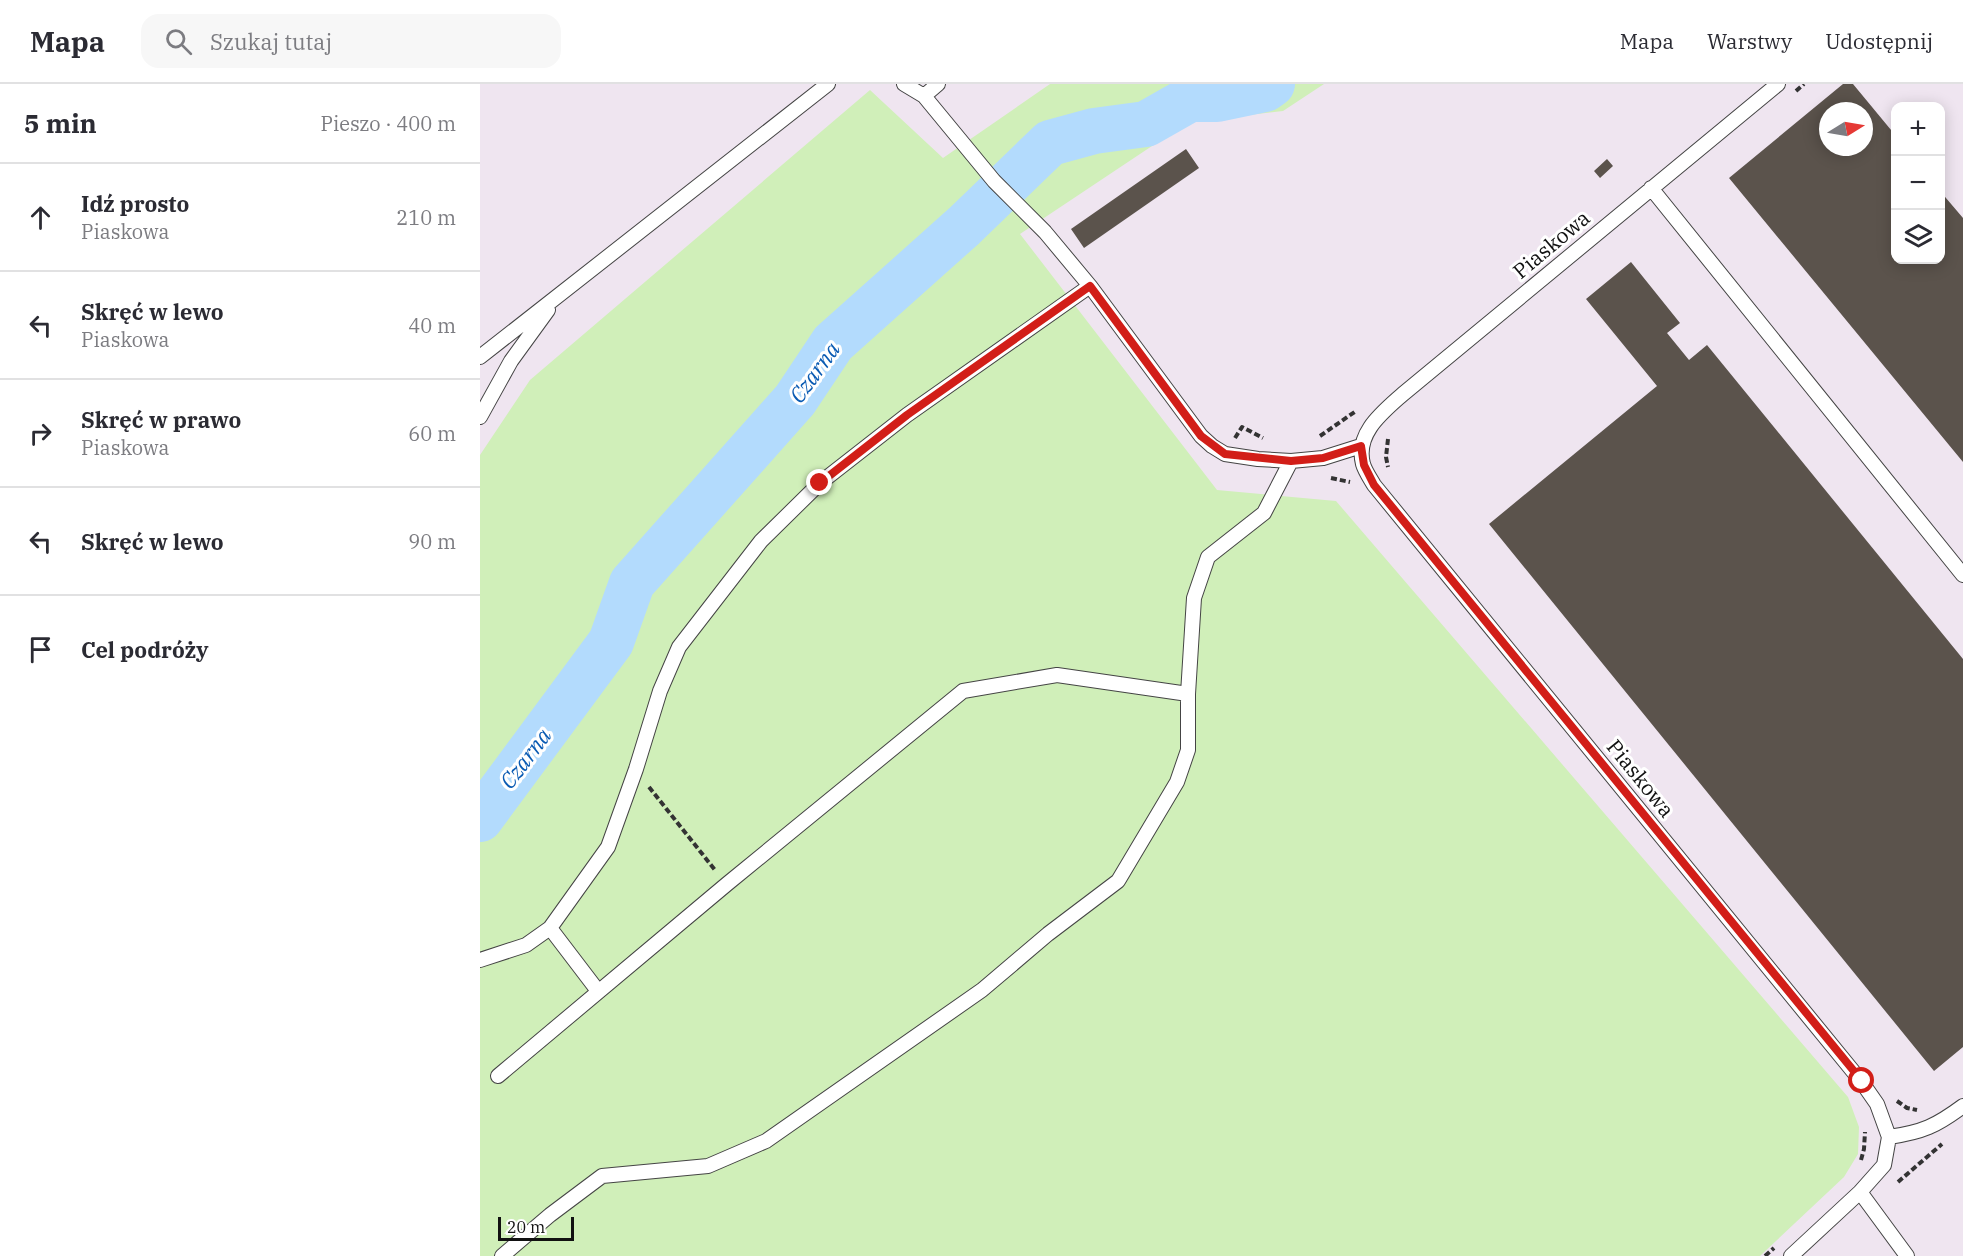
<!DOCTYPE html>
<html lang="pl">
<head>
<meta charset="utf-8">
<style>
	:root { --surface:#fff; --page:#f7f7f7; --text:#2b2b33; --muted:#7c7c81; --line:#e1e1e2 }
	body { margin:0; font-family:"IBM Plex Serif",serif; background:var(--page); color:var(--text) }
	.controls { position:absolute; right:18px; top:18px; display:grid; overflow:hidden; border-radius:12px; box-shadow:0 3px 15px #0003 }
	.controls button { width:54px; height:54px; display:grid; place-items:center; padding:0; border:0; border-bottom:2px solid var(--line); background:var(--surface); color:var(--text); font:30px sans-serif }
	.compass { position:absolute; left:1339px; top:18px; width:54px; height:54px; border-radius:50%; background:var(--surface); box-shadow:0 3px 15px #0003; rotate:79deg }
	.scale { position:absolute; left:18px; bottom:15px; width:76px; box-sizing:border-box; padding-left:6px; border:3px solid #111; border-top:0; font-size:16px; line-height:21px; white-space:nowrap; color:#111; -webkit-text-stroke:4px #fff; paint-order:stroke }
	.stop { position:absolute; width:18px; height:18px; margin:-14px; border:4px solid #d21e18; border-radius:50%; background:#fff }
	.stop.end { background:#d21e18; border-color:#fff; box-shadow:0 2px 6px #0008 }
	.list { margin:0; padding:0; list-style:none }
	h2 { display:flex; justify-content:space-between; align-items:center; height:78px; margin:0; padding:0 24px; font-size:26px }
	h2 small { font-size:20px; font-weight:400; color:var(--muted) }
	.list li { display:grid; grid-template-columns:39px 1fr auto; gap:18px; align-items:center; box-sizing:border-box; height:108px; padding:0 24px; border-top:2px solid var(--line) }
	.list b { display:block; font-size:22px; white-space:nowrap }
	.list p { margin:0; font-size:20px; white-space:nowrap; color:var(--muted) }
	.list em { font-size:20px; font-style:normal; color:var(--muted) }
	.icon { flex:none; width:33px; height:33px; fill:none; stroke:currentColor; stroke-width:2; stroke-linecap:round; stroke-linejoin:round }
	.map { position:relative; flex:none; width:1483px; height:1172px; overflow:hidden }
	header { display:flex; align-items:center; gap:36px; box-sizing:border-box; height:84px; padding:0 30px; background:var(--surface); border-bottom:2px solid var(--line) }
	header strong { font-size:28px }
	nav { display:flex; gap:33px; margin-inline-start:auto; font-size:21px }
	.search { width:420px; height:54px; background:var(--page); display:flex; align-items:center; gap:15px; box-sizing:border-box; padding:0 21px; border-radius:18px; color:var(--muted); font-size:22px }
	main { display:flex }
	aside { flex:1; background:var(--surface) }
	.map>svg:first-child { display:block }
	.industrial { fill:#efe5f0; fill-rule:evenodd }
	.green { fill:#d0efb9 }
	.lines { fill:none; stroke-linecap:round; stroke-linejoin:round }
	.river { stroke:#b3dbfd; stroke-width:46 }
	.building { fill:#5b534c; fill-rule:evenodd }
	.service-casing { stroke:#444; stroke-width:16 }
	.path { stroke:#333; stroke-width:4; stroke-dasharray:6 3; stroke-linecap:butt }
	.service { stroke:#fff; stroke-width:14 }
	.route { stroke:#d21e18; stroke-width:8 }
	.labels { text-anchor:middle; dominant-baseline:central; stroke-width:6; stroke-linejoin:round; paint-order:stroke }
	.street-label { font-size:21px; fill:#111; stroke:#fff }
	.water-label { font-size:22px; font-style:italic; fill:#0a5bb3; stroke:#fff }
</style>
</head>
<body>
<header>
<strong>Mapa</strong>
<div class="search"><svg class="icon" aria-label="search" viewBox="0 0 24 24"><circle cx="10" cy="10" r="6"/><path d="M15 15l6 6"/></svg>Szukaj tutaj</div>
<nav><a>Mapa</a><a>Warstwy</a><a>Udostępnij</a></nav>
</header>
<main>
<aside>
<h2>5 min<small>Pieszo · 400 m</small></h2>
<ul class="list">
<li><svg class="icon" aria-label="ahead" viewBox="0 0 24 24"><path d="M12 20V5M6 11l6-6 6 6"/></svg><div><b>Idź prosto</b><p>Piaskowa</p></div><em>210 m</em></li>
<li><svg class="icon" aria-label="left" viewBox="0 0 24 24"><path d="M17 20v-9H6M10 6l-5 5 5 5"/></svg><div><b>Skręć w lewo</b><p>Piaskowa</p></div><em>40 m</em></li>
<li><svg class="icon" aria-label="right" viewBox="0 0 24 24"><path d="M7 20v-9h11M14 6l5 5-5 5"/></svg><div><b>Skręć w prawo</b><p>Piaskowa</p></div><em>60 m</em></li>
<li><svg class="icon" aria-label="left" viewBox="0 0 24 24"><path d="M17 20v-9H6M10 6l-5 5 5 5"/></svg><div><b>Skręć w lewo</b></div><em>90 m</em></li>
<li><svg class="icon" aria-label="arrive" viewBox="0 0 24 24"><path d="M6 21V4h12l-3 4 3 4H6"/></svg><div><b>Cel podróży</b></div></li>
</ul>
</aside>
<div class="map">
<svg width="1483" height="1172" viewBox="0 0 1483 1172">
	<rect width="100%" height="100%" fill="#fffef5"/>
	<path class="industrial" d="M0,0h1483v1172h-1483zM1416,22h44v154h-44zM1348,27h36v36h-36z"/>
	<path class="green" d="M570,0h274l-41,27 -95,11 -168,112 197,256 119,11 512,596 11,30 -1,27 -14,23 -84,79h-1280v-801l50,-75 340,-290 73,68z"/>
	<g class="lines">
		<path class="river" d="M0,735l131,-177 21,-59 163,-183 38,-57 131,-117 86,-83 44,-12 52,-7 44,-25h27l48,-10 7,-5"/>
	</g>
	<path class="building" d="M1363,0h10l43,52v124h44v-69l23,27v244l-234,-284zM1348,27h36v36h-36z
		M706,65l13,19 -115,80 -13,-19z
		M1127,75l6,7 -13,12 -6,-7z
		M1151,178l49,61 -13,10 22,27 18,-15 256,314v388l-29,24 -445,-547 168,-138 -71,-87z"/>
	<g class="lines">
		<defs>
			<path id="service" d="M424,0l20,12 70,85 51,51 45,54 111,150 11,10 13,8 33,5 33,2 32,-3 38,-12
				M1298,0l-375,310c-20,18 -48,39 -40,70 2,7 7,14 11,21l487,596 16,23 12,33
				M444,12l14,-12
				M1171,104l312,387
				M0,273l348,-273
				M0,333l31,-56 37,-51
				M70,844l48,63
				M0,876l46,-15 24,-17 58,-81 28,-78 24,-78 19,-44 82,-106 59,-58 87,-68 183,-129
				M18,992l229,-192 236,-193 94,-16 131,19
				M1380,1108l47,64
				M22,1172l48,-41 52,-39 106,-10 58,-25 216,-151 66,-56 70,-53 59,-99 11,-32v-56l6,-96 14,-41 56,-44 27,-52
				M1311,1172l69,-64 24,-27 5,-28c34,-5 47,-11 74,-31"/>
		</defs>
		<use href="#service" class="service-casing"/>
		<path class="path" d="M1316,7l8,-7
			M840,352l36,-25
			M755,354l7,-11 21,11
			M908,355l-2,18 2,10
			M851,394l19,4
			M169,703l66,83
			M1417,1017l10,7 10,2
			M1381,1076l3,-11 1,-17
			M1418,1098l44,-38
			M1285,1172l9,-8"/>
		<use href="#service" class="service"/>
	</g>
	<g class="lines">
		<path class="route" d="M340,399l87,-68 183,-129 111,150 24,18 66,7 32,-3 38,-12 3,19 10,20 488,596"/>
	</g>
	<g class="labels">
		<g class="street-label">
			<text transform="translate(1071 160) rotate(-40)">Piaskowa</text>
			<text transform="translate(1161 694) rotate(51)">Piaskowa</text>
		</g>
		<g class="water-label">
			<text transform="translate(334 288) rotate(-54)">Czarna</text>
			<text transform="translate(45 674) rotate(-53)">Czarna</text>
		</g>
	</g>
</svg>
<div class="controls">
<button>+</button>
<button>−</button>
<button><svg class="icon" aria-label="layers" viewBox="0 0 24 24"><path d="M12 4l9 5-9 5-9-5zM3 14l9 5 9-5"/></svg></button>
</div>
<svg class="compass" viewBox="-18 -18 36 36"><path d="M0-13l5 13h-10z" fill="#e53935"/><path d="M0 13l5-13h-10z" fill="#7c7c81"/></svg>
<div class="scale">20 m</div>
<div class="stop" style="left:1382px;top:997px"></div>
<div class="stop end" style="left:340px;top:399px"></div>
</div>
</main>
</body>
</html>
